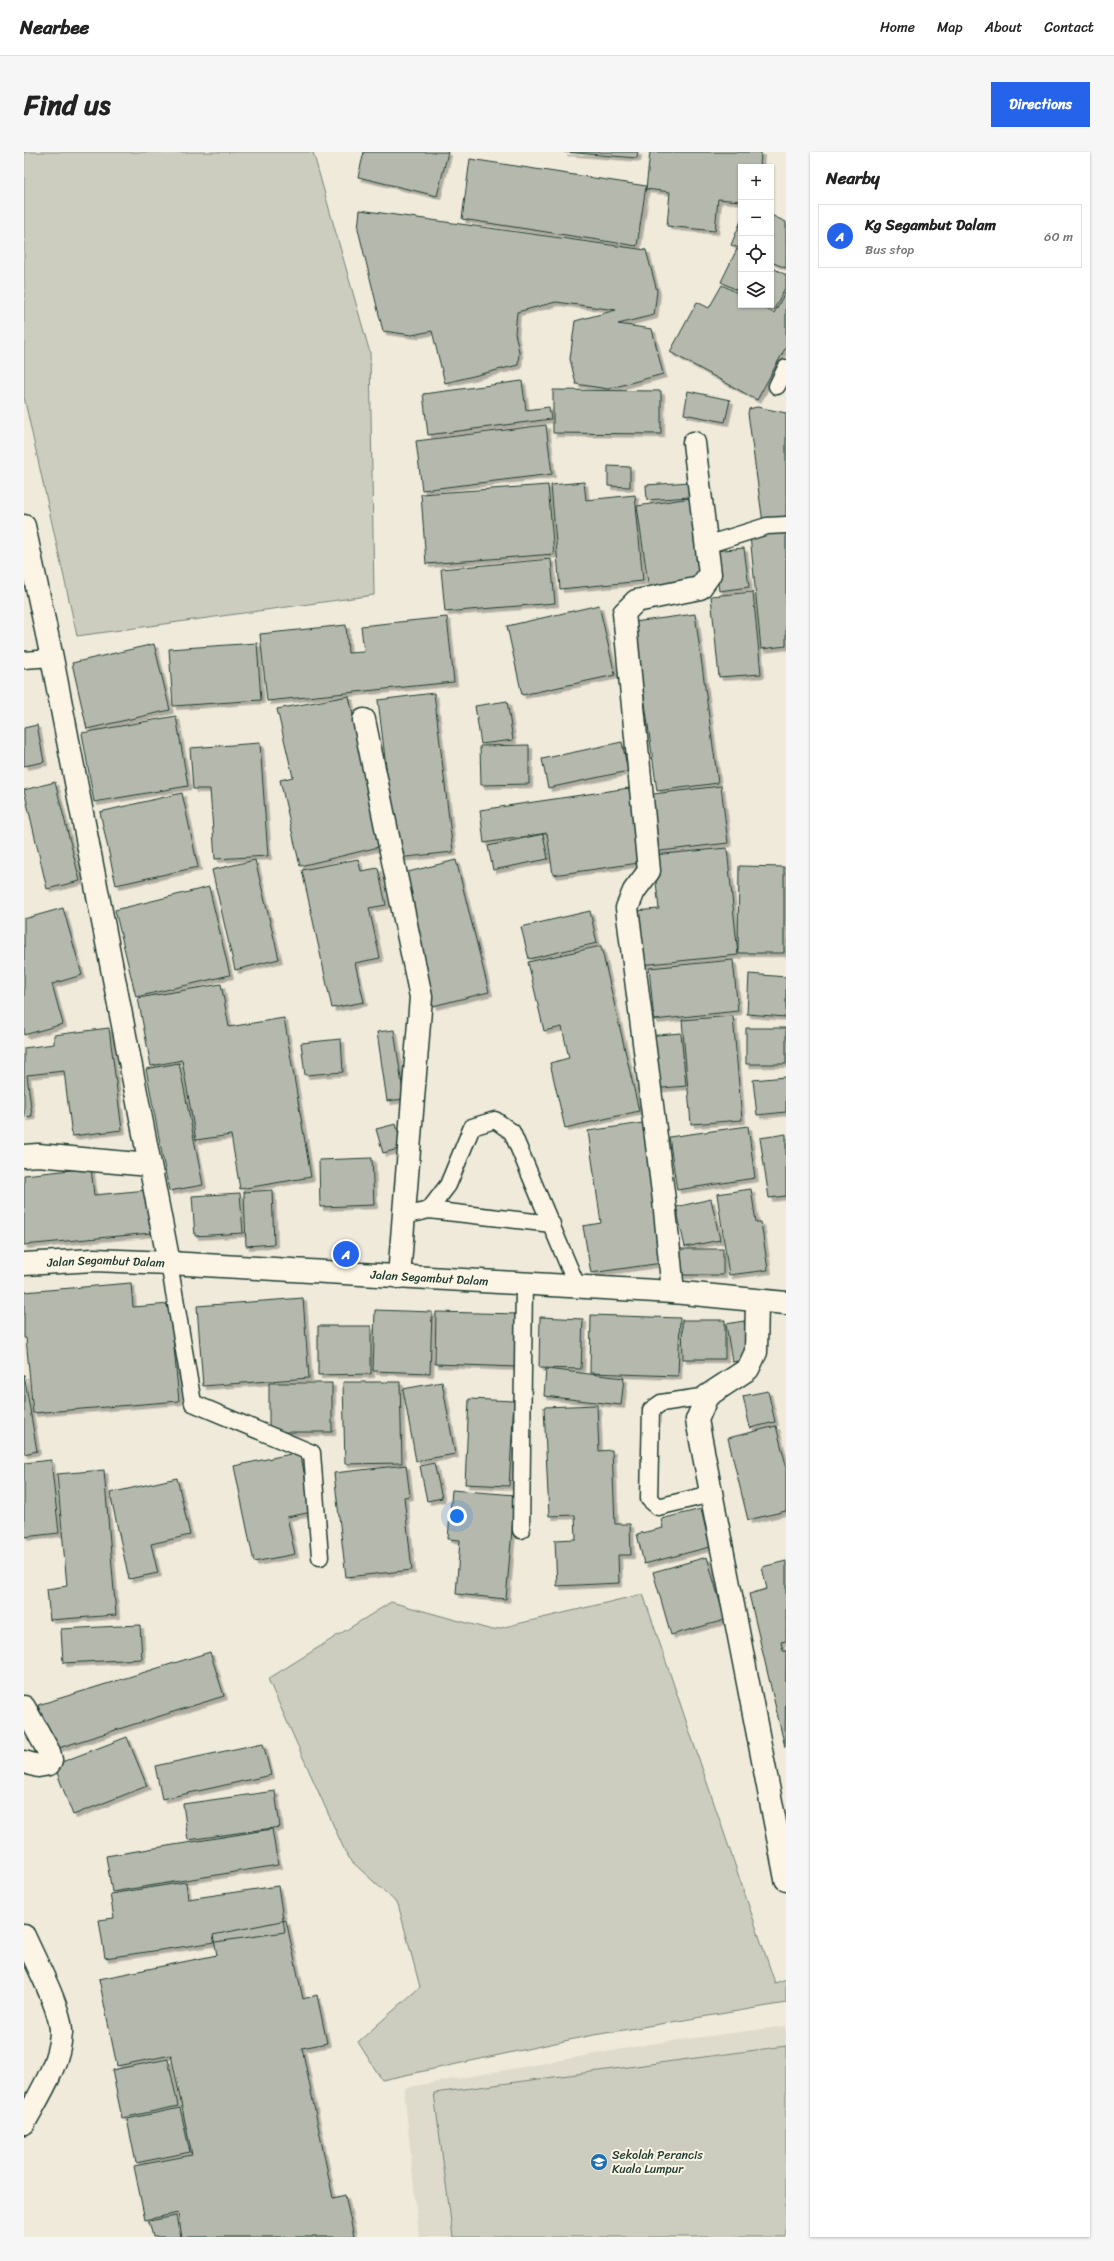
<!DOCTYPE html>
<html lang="en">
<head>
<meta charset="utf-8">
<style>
	:root { --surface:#fff; --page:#f6f6f6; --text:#222; --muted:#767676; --line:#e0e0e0; --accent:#2563eb }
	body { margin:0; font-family:Sriracha,sans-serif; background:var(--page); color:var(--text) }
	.controls { position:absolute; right:12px; top:12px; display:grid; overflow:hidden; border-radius:0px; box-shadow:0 1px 3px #0004 }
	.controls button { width:36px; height:36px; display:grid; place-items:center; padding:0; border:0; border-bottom:1px solid var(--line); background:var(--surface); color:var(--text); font:20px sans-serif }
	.you { position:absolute; left:433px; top:1364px; width:14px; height:14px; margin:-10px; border:3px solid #fff; border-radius:50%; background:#1a73e8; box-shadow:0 0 0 6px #1a73e833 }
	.badge { display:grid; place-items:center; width:26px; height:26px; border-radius:50%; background:var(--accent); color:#fff; font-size:13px; font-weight:700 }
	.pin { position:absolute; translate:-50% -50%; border:2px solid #fff; box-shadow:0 1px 4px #0006 }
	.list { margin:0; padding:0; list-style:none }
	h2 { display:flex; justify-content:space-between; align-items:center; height:52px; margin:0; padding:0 16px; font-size:17px }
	h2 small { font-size:13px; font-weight:400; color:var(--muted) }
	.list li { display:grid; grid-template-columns:26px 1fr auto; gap:12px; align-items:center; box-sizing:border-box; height:64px; margin:0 8px 8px; padding:0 8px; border:1px solid var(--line); border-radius:0px }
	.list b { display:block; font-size:15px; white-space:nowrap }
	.list p { margin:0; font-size:13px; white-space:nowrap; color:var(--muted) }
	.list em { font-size:13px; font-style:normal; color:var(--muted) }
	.icon { flex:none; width:22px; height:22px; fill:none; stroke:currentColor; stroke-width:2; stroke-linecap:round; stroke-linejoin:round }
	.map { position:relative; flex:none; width:762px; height:2085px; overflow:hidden; border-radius:0px }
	header { display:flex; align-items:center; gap:24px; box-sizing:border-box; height:56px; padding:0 20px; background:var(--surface); border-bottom:1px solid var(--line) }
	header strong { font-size:19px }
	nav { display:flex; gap:22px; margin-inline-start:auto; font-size:14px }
	.intro { display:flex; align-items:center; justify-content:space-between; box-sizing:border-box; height:96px; padding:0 24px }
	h1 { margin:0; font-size:28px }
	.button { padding:10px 18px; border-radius:0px; background:var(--accent); color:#fff; font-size:14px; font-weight:700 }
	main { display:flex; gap:24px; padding:0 24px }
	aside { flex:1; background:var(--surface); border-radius:0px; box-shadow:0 1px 3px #0004 }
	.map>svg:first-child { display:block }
	.built { fill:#dedbcc }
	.green { fill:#cccdbf; stroke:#76857a }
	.building { fill:#b5b9ad; stroke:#1f3d34; filter:url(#shadow) }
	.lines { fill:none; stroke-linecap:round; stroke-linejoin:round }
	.lane-casing { stroke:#1f3d34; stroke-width:19 }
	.street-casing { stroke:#1f3d34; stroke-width:25 }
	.secondary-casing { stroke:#1f3d34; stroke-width:25 }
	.lane { stroke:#fcf5e5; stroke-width:16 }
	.street { stroke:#fcf5e5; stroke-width:22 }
	.secondary { stroke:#fcf5e5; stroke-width:22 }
	.labels { text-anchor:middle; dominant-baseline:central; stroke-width:4; stroke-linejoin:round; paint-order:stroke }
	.street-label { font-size:12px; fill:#1f3d34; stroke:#fcf5e5 }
	.poi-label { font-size:12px; fill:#1f3d34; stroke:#fcf5e5; text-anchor:start }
</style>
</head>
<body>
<header>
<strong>Nearbee</strong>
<nav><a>Home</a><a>Map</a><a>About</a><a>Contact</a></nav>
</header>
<div class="intro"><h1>Find us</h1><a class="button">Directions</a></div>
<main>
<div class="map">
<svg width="762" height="2085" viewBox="0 0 762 2085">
	<defs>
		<filter id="shadow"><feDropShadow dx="3.5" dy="3.5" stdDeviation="0" flood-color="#0004"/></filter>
	</defs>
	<rect width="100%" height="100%" fill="#efeada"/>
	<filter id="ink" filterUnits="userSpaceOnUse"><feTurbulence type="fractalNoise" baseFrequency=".025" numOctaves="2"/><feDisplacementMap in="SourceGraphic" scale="8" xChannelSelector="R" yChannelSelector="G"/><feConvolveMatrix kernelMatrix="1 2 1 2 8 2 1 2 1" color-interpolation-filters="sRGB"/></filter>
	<g filter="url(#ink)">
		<path class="built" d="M762,1874v211h-367l-15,-149 253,-45z"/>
		<path class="green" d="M0,0h289l57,201 4,242 -297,41 -53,-239z
			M619,1442l132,389 11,-4v24l-198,33 -206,44 -24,-38 62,-55 -22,-83 -50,-46 -80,-179 123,-77 101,28z
			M762,1894v191h-333l-19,-144z"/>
		<path class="building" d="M340,0h84l-11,44 -79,-19z
			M540,0h74l-1,6z
			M626,0h111l-1,15h-19v34l-23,-2 -3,32 -48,-5 3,-34 -24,-3z
			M446,7l176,27 -9,60 -175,-27z
			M336,58l286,40 11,41 -3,24 -36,9 34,5 11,45 -55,15 -32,-5 -6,-25 5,-38 41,-11 -60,-8 -39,10 -2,21 4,19 -1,13 -73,18 -13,-52 -20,4 -29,-4 -25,-102z
			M747,63l15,7v46l-15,-6z
			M717,69v28l-10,-4z
			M713,97l4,3v40l-20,-10z
			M747,115l15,8v11l-12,23 -8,-4h5z
			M698,133l19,10v10h18l15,8 12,-22v56l-29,53 -87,-48 27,-50 12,6z
			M498,229l4,29 23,-3 2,12 -123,16 -5,-41z
			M529,238l108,1v43l-108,-1z
			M664,239l42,9 -5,22 -41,-8z
			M733,255l29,6v107l-23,3 -15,-110 1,-4z
			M522,273l6,49 -130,16 -6,-49z
			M584,314l22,1v20l-22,-1z
			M560,330l2,18 49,-5 8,86 -83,8 -9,-104z
			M666,330v15l-43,3 -1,-15z
			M524,333l6,69 -128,10 -5,-70z
			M667,346l11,85 -53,7 -12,-84z
			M762,379v115l-25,3 -11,-114z
			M720,396l5,39 -30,4 -5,-40z
			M527,407l4,44 -110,9 -4,-43z
			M729,440l8,82 -42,3 -8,-81z
			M575,453l16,70 -93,20 -15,-69z
			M671,462l23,169 -61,8 -23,-169z
			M423,465l7,65 -187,19 -7,-67 86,-9 2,28 16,-1 -3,-26z
			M233,491l4,57 -88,6 -4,-57z
			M130,492l16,66 -83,19 -15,-66z
			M410,541l19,159 -56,6 -19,-158z
			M325,544l21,102 13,48 -83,20 -20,-86 13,-3 -16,-68z
			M483,549l6,39 -32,4 -6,-38z
			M152,564l12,70 -94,16 -12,-69z
			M13,573l7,37 -20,4v-38z
			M598,590l6,29 -80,17 -6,-29z
			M236,591l8,113 -53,3 -5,-70h-17l-3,-41z
			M505,593v39l-48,1 -1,-39z
			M31,630l25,99 -33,8 -23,-99z
			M697,634l7,57 -76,9 -7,-57z
			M605,636l10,75 -86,12 -6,-42 -63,10 -4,-33z
			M158,641l16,74 -82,18 -16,-73z
			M519,682l5,25 -55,11 -5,-24z
			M703,696l11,107 -98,10 -6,-54 25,-2 -6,-54z
			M334,707l3,12 17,-3 8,37 -17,3 11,50 -25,5 9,39 -32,6 -30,-138z
			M231,708l24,99 -44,11 -23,-100z
			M432,708l33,132 -56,14 -33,-132z
			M715,714l45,1v86h-46z
			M185,735l21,88 -94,22 -21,-87z
			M39,756l19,67 -30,9 11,40 -39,11v-116z
			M566,759l7,32 -68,16 -8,-32z
			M577,794l38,165 -74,17 -15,-65 19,-5 -7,-31 -18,4 -16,-69z
			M709,808l5,51 -84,9 -5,-52z
			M725,822l37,3v40l-39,-3z
			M197,832l8,43 55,-9 27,159 -71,12 -9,-54 -35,5 -14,-80 -31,6 -13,-68z
			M709,864l9,104 -51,4 -9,-104z
			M85,876l13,102 -50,6 -8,-65 -37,4 5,41 -8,1v-69l30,-4v-9z
			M722,876h40v36h-40z
			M370,878l10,69 -17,2 -10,-69z
			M657,881l5,53 -35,3 -4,-53z
			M317,887l2,33 -38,3 -4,-32z
			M155,911l24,122 -34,6 -23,-122z
			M762,925v35l-29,3 -4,-35z
			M619,971l19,140 -71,10 -8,-47 18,-3 -13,-92z
			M372,972l6,24 -19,5 -7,-24z
			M724,974l7,52 -78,12 -8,-53z
			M762,982v62l-17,2 -9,-60z
			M348,1006l2,47 -54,2 -1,-47z
			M67,1016l3,27 53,-5 4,43 -127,12v-70z
			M727,1037l5,33h5l7,48 -39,5 -12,-81z
			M248,1038l2,54 -28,2 -2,-54z
			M216,1041l3,40 -48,3 -3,-40z
			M687,1047l9,41 -35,7 -9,-40z
			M656,1097h43v26h-42z
			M107,1131l2,24 37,-3 9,97 -146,12 -7,-75h-2v-46z
			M279,1146l6,80 -106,8 -6,-80z
			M351,1158l57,2 -2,61 -57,-2z
			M412,1160l83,2 -2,53 -82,-3z
			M567,1163l89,3 -2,58 -88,-3z
			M516,1165l43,2 -2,50 -42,-1z
			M658,1168h43v39h-42z
			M720,1169l6,38 -18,3 -6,-38z
			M294,1174h53v48l-53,1z
			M522,1217l78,9 -3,27 -77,-9z
			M0,1222l13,77 -13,3z
			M319,1230h57l2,81 -57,1z
			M418,1230l13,72 -39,7 -13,-72z
			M245,1231h63v49h-63z
			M744,1239l7,31 -25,6 -7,-32z
			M445,1247l45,2 -5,85 -44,-2z
			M573,1253l2,46 13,-1 3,74h15l1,31h-13l1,28 -62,3 -2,-46 21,-1 -1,-24 -26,1 -5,-109z
			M752,1274l10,39v46l-38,9 -20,-82z
			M276,1300l12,60 -25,5 8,37 -41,8 -20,-96z
			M27,1308l8,73 -35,4v-74z
			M410,1311l8,35 -15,3 -7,-35z
			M382,1313l4,31 -6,1 8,73 -66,7 -12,-104z
			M80,1318l12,145 -66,5 -3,-31 20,-3 -10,-112z
			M153,1326l13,57 -39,9 7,29 -29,6 -19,-86z
			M428,1338l63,5 -9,104 -50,-5 4,-54 -12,-1z
			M677,1357l9,38 -66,17 -7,-30 26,-6 -2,-9z
			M683,1405l18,63 -54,15 -18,-63z
			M762,1409v80l-5,1 2,9h3l-1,96 -36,-153 18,-5 -5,-22z
			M116,1473l2,34 -79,4 -2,-34z
			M186,1500l14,44 -172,54 -14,-45z
			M103,1585l20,49 -74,29 -19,-50z
			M239,1591l8,32 -109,24 -7,-33z
			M251,1639l5,36 -92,13 -5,-36z
			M248,1677l6,36 -166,27 -6,-36z
			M162,1730l2,17 90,-13 7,46 -180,26 -6,-38 15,-2 -4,-24z
			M262,1768l17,79 14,-4 10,48 -25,5 31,150 12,-3 9,42h-172l-4,-24 -33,7 -11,-54 58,-11 -21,-100 -54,11 -18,-87 118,-24 -4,-20z
			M144,1907l10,47 -56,12 -10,-48z
			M156,1956l10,44 -54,11 -9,-44z
			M152,2064l4,21h-27l-4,-16z"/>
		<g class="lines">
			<defs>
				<path id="lane" d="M753,234l9,-18
					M682,393l61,-19 19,-1
					M0,508l28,-2
					M405,1058l123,14
					M380,1064l25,-6 19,-25 24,-58 23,-7 17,12 65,154
					M145,1111l24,140 119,50 8,104
					M683,1244l-46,7 -10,7 -2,89 9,8 53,-13
					M497,1378l3,-247"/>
				<path id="street" d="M0,374l28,132 117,605
					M340,568l57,277 -22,280
					M0,1004l14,-1 111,10
					M649,1140l-9,-92 -37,-292 7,-17 15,-20 -25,-258 12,-12 64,-13 10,-14 -16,-131
					M733,1149l-1,51 -8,17 -41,27 -10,24 89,459
					M0,1555l25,45 2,8 -2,4 -11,2 -14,-4
					M0,1784c10,23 38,74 37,97 -2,33 -22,62 -37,90"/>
				<g id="secondary">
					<path id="s1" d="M0,1112l70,-4 75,3 504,29 113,11"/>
				</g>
			</defs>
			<use href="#lane" class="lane-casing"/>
			<use href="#street" class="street-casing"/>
			<use href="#secondary" class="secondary-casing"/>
			<use href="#lane" class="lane"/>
			<use href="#street" class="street"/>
			<use href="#secondary" class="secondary"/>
		</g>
	</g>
	<defs>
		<symbol id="school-disc" viewBox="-11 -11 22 22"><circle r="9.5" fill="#1f6fb2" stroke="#fcf5e5"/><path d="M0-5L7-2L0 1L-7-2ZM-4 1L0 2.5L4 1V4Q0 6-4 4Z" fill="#fff"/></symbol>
	</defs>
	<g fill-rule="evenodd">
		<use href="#school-disc" x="565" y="2000" width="20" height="20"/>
	</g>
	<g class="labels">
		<g class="street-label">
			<text stroke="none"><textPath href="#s1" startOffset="82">Jalan Segambut Dalam</textPath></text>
			<text stroke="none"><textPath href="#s1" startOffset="406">Jalan Segambut Dalam</textPath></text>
		</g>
		<g class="poi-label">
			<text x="588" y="2003">Sekolah Perancis<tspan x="588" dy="14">Kuala Lumpur</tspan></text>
		</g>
	</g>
</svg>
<div class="controls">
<button>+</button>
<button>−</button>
<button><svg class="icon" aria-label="locate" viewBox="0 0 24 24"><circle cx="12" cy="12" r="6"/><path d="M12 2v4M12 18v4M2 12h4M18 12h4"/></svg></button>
<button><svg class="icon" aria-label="layers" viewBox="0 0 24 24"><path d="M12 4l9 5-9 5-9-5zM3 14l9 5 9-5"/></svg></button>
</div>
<div class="you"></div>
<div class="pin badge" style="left:322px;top:1102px">A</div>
</div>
<aside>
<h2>Nearby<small></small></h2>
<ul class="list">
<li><span class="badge">A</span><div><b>Kg Segambut Dalam</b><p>Bus stop</p></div><em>60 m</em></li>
</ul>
</aside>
</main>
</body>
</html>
